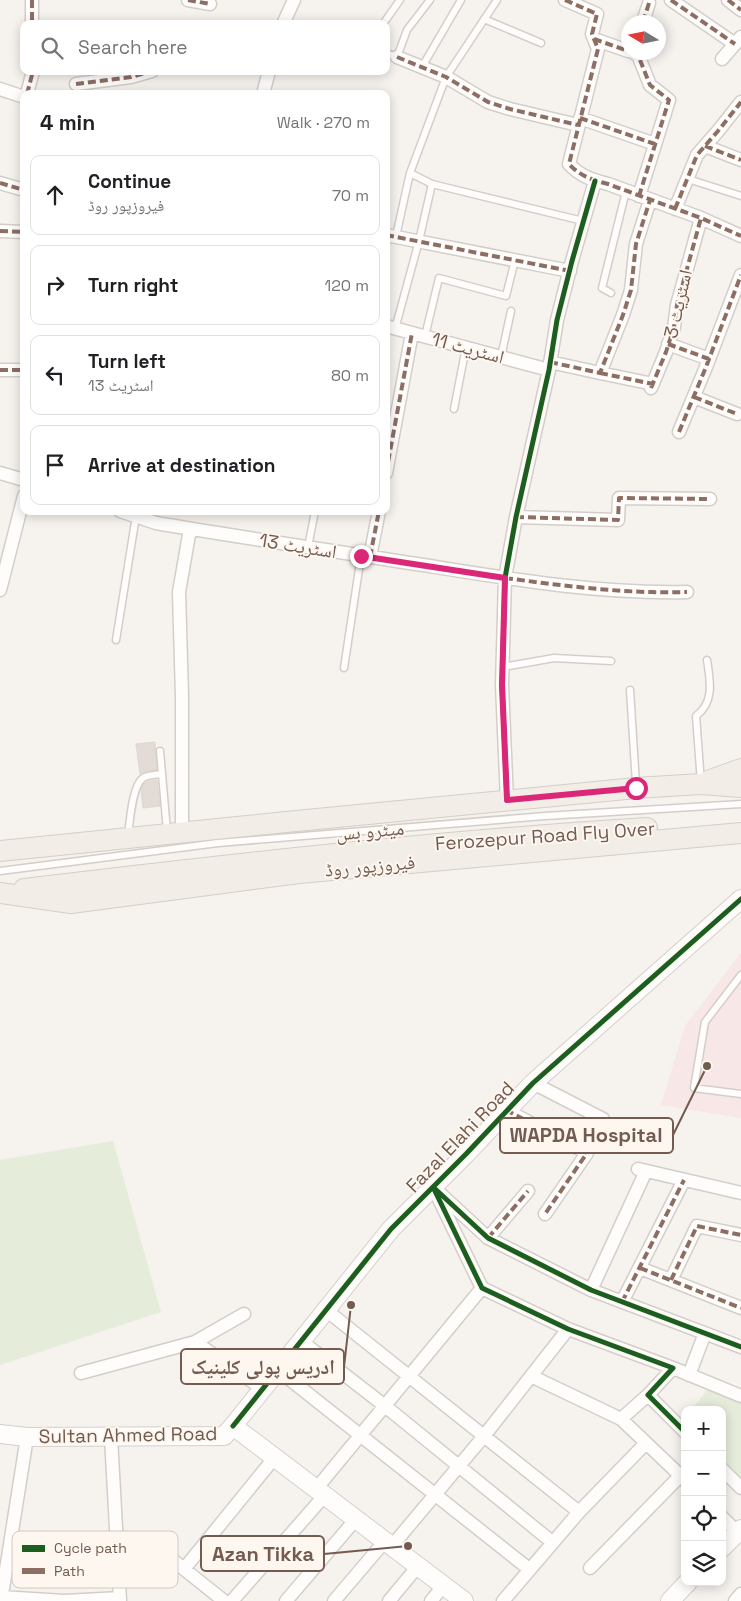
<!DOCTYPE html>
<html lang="en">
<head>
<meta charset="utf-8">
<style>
	:root { --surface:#fff; --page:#f6f6f6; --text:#202124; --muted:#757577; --line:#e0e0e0 }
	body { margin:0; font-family:"Space Grotesk","Noto Naskh Arabic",sans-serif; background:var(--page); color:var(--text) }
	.controls { position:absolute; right:15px; bottom:15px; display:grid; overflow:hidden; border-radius:10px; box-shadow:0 2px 12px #0003 }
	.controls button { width:45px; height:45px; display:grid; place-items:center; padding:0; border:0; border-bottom:1px solid var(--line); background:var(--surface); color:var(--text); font:25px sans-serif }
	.compass { position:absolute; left:621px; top:15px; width:45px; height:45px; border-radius:50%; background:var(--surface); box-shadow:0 2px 12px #0003; rotate:280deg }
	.stop { position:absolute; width:15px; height:15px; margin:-11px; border:4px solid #db2777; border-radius:50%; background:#fff }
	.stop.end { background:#db2777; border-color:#fff; box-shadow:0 1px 5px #0008 }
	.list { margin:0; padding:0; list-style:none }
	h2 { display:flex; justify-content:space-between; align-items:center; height:65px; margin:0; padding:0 20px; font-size:21px }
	h2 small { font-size:16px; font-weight:400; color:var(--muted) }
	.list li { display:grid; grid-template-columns:32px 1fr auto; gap:15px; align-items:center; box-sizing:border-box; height:80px; margin:0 10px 10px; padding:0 10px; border:1px solid var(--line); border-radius:10px }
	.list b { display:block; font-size:19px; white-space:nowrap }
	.list p { margin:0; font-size:16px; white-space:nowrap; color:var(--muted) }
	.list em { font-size:16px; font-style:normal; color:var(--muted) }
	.icon { flex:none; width:28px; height:28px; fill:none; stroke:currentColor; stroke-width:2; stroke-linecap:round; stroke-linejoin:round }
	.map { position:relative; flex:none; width:741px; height:1601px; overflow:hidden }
	.search { position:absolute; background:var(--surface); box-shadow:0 2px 12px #0003; left:20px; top:20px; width:370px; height:55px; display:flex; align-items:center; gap:12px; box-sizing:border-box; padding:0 18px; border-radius:10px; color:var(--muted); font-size:19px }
	.panel { position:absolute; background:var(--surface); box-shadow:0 2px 12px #0003; left:20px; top:90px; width:370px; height:425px; border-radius:10px }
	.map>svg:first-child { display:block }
	.medical { fill:#f7e7e7 }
	.green { fill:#e5ecda }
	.building { fill:#e3dbd5; stroke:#dfd6d0 }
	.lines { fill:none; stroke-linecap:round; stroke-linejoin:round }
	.lane-casing { stroke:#d4cec9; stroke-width:9 }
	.street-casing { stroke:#d4cec9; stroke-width:15 }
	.secondary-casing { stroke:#d6cfca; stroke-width:20 }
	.primary-casing { stroke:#d5cdc8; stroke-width:22 }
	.lane { stroke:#fefdfc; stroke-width:6 }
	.street { stroke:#fefdfc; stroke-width:12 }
	.secondary { stroke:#fefdfc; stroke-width:18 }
	.primary { stroke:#f2ede7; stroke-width:20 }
	.quiet { stroke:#8d6e63; stroke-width:4; stroke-dasharray:8 4; stroke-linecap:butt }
	.cycleway-casing { stroke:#fdf7f0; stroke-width:8 }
	.cycleway { stroke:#1b5e20; stroke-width:5 }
	.route { stroke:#db2777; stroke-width:6 }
	.labels { text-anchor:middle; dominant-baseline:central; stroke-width:4; stroke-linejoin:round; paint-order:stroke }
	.street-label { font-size:19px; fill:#735b50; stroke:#fdf7f0 }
	.key { fill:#fdf7f0; stroke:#d4c8c0; stroke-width:1 }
	.key-label { font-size:14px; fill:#735b50 }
	.leader { fill:none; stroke:#735b50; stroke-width:2 }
	.callout-dot { fill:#735b50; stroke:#fdf7f0; stroke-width:2 }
	.callout { fill:#fdf7f0; stroke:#735b50; stroke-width:2 }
	.callout-label { font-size:20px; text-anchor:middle; font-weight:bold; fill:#735b50 }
</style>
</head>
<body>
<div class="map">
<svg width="741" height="1601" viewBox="0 0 741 1601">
	<rect width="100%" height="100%" fill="#f6f2ee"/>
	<path class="medical" d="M741,953v165l-80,-13 24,-79z"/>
	<path class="green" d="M113,1141l48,171 -161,53v-205z
		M712,1384l29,12v92l-19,-19v-59h-31z"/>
	<path class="building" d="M155,742l2,28 -11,1 -6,3 -4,-30z
		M157,780l3,26 -17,2 -2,-19 2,-4 4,-3z"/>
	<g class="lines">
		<defs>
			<path id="lane" d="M484,19l57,24
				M383,24l17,-24
				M386,53l11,4 10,-27 23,-30
				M422,67l39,-67
				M410,173l22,11 151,37
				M688,179l53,17
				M396,236l14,-63 36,-96 51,-77
				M611,293l-9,-5 24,-97
				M395,329l24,-88 13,-57
				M425,336l14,-58 67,18 9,-36
				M501,357l10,-46
				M454,409l12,-62
				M308,547l7,-36
				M116,640l20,-124
				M503,667l51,-9 57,3
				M344,668l17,-112
				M630,690l6,94
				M160,751l7,80
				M701,783l-5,-67c19,-14 14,-36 11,-56
				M128,835c2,-14 4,-49 15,-57 5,-3 12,-3 19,-4
				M0,871l218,-28 327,-27 196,-12
				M741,975l-36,47 -11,66 47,6"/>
			<path id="street" d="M32,0v24
				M188,0l22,4
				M565,0l32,14 -5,20 6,15 -29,115c11,12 23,16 39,20l93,34 40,18
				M671,0l64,44
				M728,0l13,10
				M643,22l6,-19
				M283,24l11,-24
				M594,39l34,12
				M632,52l6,3 12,30 19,15 -30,96
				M397,57l49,20 42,25 22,7 68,16
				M722,59l19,-22
				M76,84l55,-7 21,-6
				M0,89l24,8
				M27,94l6,-23
				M263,94l6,-23
				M580,118l75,26
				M705,146l36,14
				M0,183l24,7
				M675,209l22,-54 21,-24 23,-29
				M0,231l24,1
				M386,235l184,36
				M386,326l163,44
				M668,344l41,15
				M550,362l50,11 23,-58 8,-25 5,-46 14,-44
				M0,370h24
				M600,373l53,11
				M651,388l15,-36 8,-25 3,-22 24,-87
				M694,397l43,17
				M679,432l27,-65 35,-92
				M0,473l24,7
				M386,473l26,-140
				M120,511l36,12c89,15 178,28 267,42 87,14 175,29 264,27
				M516,517l102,3 1,-22 91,1
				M370,557l9,-46
				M0,590l24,-94
				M507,800l-5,-115 3,-107 11,-61 33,-147 8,-50 15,-59 23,-80
				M182,833v-136l-3,-105 11,-63
				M533,1083l70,36
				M506,1110l81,43 -42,61
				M638,1169l103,24
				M488,1238l40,-47
				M640,1268l101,40
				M671,1280l26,-54 44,9
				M591,1290l55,-119
				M622,1302l62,-122
				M326,1310l253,202
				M301,1341l84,65 167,136
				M195,1342l68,47
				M673,1368l68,28
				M278,1370l251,199
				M81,1373l114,-31 49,-28
				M689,1375l16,-42
				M531,1376l90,43 64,61
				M621,1419l27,-24
				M685,1432l-37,-37 25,-27 -105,-39 -86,-41 -49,-101 55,51 103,52 150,57
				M111,1437l9,164
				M722,1469l19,19
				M316,1489l166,-201
				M722,1517l16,16
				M117,1541l32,5 25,15 50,40
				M392,1546l92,-110 84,-107
				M590,1568l90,-92
				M184,1569l91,-112
				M1,1597l63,4 56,-3
				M1,1601l26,-164
				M232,1601l93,-106
				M286,1601l70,-82
				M334,1601l51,-60
				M389,1601l29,-35
				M431,1601l13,-16
				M503,1601l76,-89 67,-69
				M735,1601l6,-7"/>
			<path id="secondary" d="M233,1426l158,-197 75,-75 67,-71 208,-184
				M0,1434l27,3 197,-1 9,-10 231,175
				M722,1548l19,-19
				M670,1601l18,-19"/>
			<path id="primary" d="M708,781l33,-12
				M0,851l286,-29 350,-34 65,-4 40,3
				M24,889c207,-25 414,-48 623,-61
				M0,893l71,10 228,-30 442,-40"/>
		</defs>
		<use href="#lane" class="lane-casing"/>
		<use href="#street" class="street-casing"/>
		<use href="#secondary" class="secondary-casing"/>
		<use href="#primary" class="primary-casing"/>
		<use href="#lane" class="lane"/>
		<use href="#street" class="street"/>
		<use href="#secondary" class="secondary"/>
		<use href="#primary" class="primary"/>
		<path class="quiet" d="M32,0v24
			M188,0l22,4
			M565,0l32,14 -5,20 6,15 -29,115c11,12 23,16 39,20l93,34 40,18
			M671,0l64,44
			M728,0l13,10
			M643,22l6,-19
			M594,39l34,12
			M632,52l6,3 12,30 19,15 -30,96
			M397,57l49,20 42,25 22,7 68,16
			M76,84l55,-7 21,-6
			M27,94l6,-23
			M580,118l75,26
			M705,146l36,14
			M0,183l24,7
			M675,209l22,-54 21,-24 23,-29
			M0,231l24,1
			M386,235l184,36
			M668,344l41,15
			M550,362l50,11 23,-58 8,-25 5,-46 14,-44
			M0,370h24
			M600,373l53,11
			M651,388l15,-36 8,-25 3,-22 24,-87
			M694,397l43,17
			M679,432l27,-65 35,-92
			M386,473l26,-140
			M516,517l102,3 1,-22 91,1
			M370,557l9,-46
			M505,578c60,8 121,16 182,14
			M506,1110l81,43 -42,61
			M488,1238l40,-47
			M640,1268l101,40
			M671,1280l26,-54 44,9
			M622,1302l62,-122"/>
		<defs>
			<path id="cycleway" d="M507,800l-5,-115 3,-107 11,-61 33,-147 8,-50 15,-59 23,-80
				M233,1426l158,-197 75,-75 67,-71 208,-184
				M685,1432l-37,-37 25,-27 -105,-39 -86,-41 -49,-101 55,51 103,52 150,57"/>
		</defs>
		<use href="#cycleway" class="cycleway-casing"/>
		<use href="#cycleway" class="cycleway"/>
	</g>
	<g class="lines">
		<path class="route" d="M361,556l144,22 -3,107 5,115 129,-12"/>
	</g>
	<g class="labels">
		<g class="street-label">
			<text transform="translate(678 304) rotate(-77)">اسٹریٹ 3</text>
			<text transform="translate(468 348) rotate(15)">اسٹریٹ 11</text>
			<text transform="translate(298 546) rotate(9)">اسٹریٹ 13</text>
			<text transform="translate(370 831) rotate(-5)">میٹرو بس</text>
			<text transform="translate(545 836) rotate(-4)">Ferozepur Road Fly Over</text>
			<text transform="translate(370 866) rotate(-5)">فیروزپور روڈ</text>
			<text transform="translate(460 1137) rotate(-46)">Fazal Elahi Road</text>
			<text transform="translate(128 1435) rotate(-1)">Sultan Ahmed Road</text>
		</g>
	</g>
	<rect x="12" y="1531" width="166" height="57" rx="8" class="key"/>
	<rect x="22" y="1545" width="23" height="7" fill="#1b5e20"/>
	<rect x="22" y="1568" width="23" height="6" fill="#8d6e63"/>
	<g class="key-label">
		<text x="54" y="1553">Cycle path</text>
		<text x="54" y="1576">Path</text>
	</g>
	<path class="leader" d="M707 1066L673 1135M351 1305L344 1367M408 1546L324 1554"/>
	<g class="callout-dot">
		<circle cx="707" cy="1066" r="5"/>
		<circle cx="351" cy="1305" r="5"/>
		<circle cx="408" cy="1546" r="5"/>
	</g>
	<g class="callout">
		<rect x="500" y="1118" width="173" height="35" rx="5"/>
		<rect x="181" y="1349" width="163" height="35" rx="5"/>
		<rect x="201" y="1536" width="123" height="35" rx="5"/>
	</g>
	<g class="callout-label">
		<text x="586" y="1142">WAPDA Hospital</text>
		<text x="263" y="1374">ادریس پولی کلینیک</text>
		<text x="263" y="1561">Azan Tikka</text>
	</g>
</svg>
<div class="controls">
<button>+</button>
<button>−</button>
<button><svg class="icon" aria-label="locate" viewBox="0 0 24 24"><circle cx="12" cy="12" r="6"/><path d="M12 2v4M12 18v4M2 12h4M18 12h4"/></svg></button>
<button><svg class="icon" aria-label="layers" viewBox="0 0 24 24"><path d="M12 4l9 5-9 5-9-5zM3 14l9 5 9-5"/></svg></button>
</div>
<svg class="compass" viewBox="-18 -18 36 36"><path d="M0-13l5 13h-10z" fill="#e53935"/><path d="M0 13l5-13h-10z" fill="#757577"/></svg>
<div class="stop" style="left:636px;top:788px"></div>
<div class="stop end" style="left:361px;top:556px"></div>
<div class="search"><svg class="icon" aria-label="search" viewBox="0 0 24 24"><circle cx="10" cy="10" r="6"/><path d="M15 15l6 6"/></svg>Search here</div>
<section class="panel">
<h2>4 min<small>Walk · 270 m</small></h2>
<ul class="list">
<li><svg class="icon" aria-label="ahead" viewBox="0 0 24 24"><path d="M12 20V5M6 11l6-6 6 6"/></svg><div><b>Continue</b><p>فیروزپور روڈ</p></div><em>70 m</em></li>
<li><svg class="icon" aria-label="right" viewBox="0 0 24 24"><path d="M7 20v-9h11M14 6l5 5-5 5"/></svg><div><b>Turn right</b></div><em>120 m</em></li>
<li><svg class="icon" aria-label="left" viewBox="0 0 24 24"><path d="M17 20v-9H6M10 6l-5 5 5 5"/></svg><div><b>Turn left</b><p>اسٹریٹ 13</p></div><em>80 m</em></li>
<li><svg class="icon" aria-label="arrive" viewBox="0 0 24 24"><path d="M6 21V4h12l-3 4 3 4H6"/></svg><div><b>Arrive at destination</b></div></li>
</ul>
</section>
</div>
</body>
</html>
